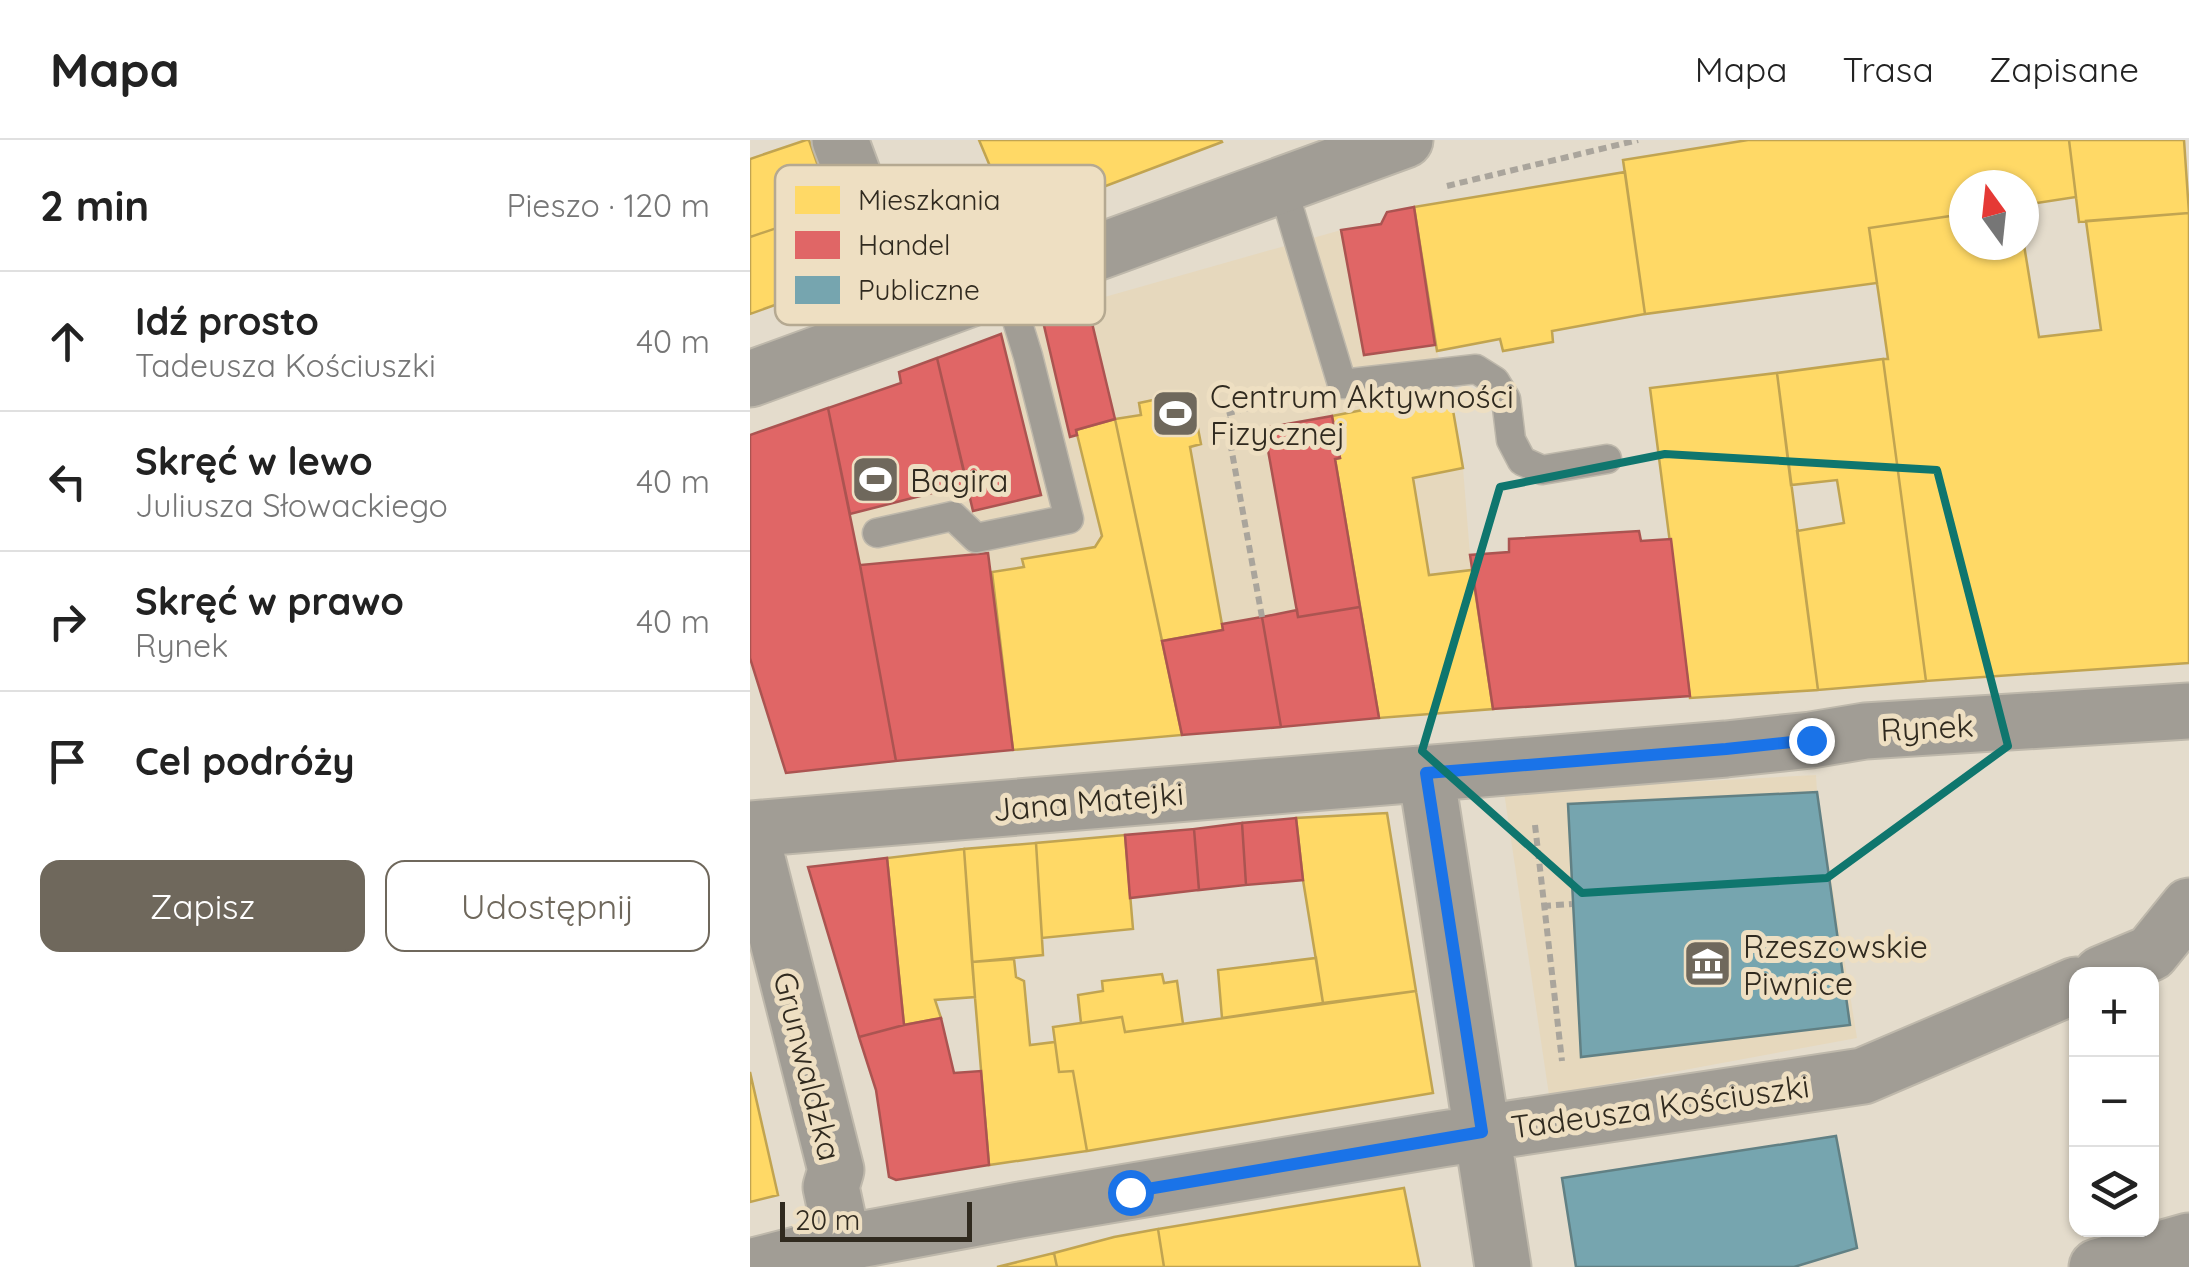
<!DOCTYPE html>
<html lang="pl">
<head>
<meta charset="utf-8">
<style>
	:root { --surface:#fff; --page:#f2f2f2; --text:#222; --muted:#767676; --line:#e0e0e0; --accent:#6f685c }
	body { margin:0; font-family:Quicksand,sans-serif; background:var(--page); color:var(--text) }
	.controls { position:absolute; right:30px; bottom:30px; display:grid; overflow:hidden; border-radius:20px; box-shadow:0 2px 8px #0004 }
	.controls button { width:90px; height:90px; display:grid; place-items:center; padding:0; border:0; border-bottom:2px solid var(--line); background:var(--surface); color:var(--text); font:50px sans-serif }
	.compass { position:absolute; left:1199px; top:30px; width:90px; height:90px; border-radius:50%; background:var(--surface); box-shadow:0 2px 8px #0004; rotate:345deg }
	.scale { position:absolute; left:30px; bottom:25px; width:192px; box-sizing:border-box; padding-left:10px; border:5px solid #302a1f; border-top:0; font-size:28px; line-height:35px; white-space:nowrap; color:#302a1f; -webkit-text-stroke:8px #eedfc2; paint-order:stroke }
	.stop { position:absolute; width:30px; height:30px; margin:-22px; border:8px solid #1a73e8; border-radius:50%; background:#fff }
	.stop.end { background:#1a73e8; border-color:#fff; box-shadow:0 2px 10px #0008 }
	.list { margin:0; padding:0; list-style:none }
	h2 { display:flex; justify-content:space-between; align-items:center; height:130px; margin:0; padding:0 40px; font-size:42px }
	h2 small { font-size:32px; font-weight:400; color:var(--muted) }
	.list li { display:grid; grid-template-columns:65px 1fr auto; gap:30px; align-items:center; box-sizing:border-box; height:140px; padding:0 40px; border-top:2px solid var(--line) }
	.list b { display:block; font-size:38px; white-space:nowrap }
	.list p { margin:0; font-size:32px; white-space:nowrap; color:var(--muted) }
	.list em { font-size:32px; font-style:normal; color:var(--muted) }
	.actions { display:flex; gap:20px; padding:30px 40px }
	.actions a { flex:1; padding:22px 0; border:2px solid var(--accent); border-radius:20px; text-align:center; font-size:35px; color:var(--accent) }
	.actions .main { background:var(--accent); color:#fff }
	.icon { flex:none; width:55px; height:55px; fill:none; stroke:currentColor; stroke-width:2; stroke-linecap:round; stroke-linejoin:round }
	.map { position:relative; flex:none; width:1439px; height:1127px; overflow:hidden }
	header { display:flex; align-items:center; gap:60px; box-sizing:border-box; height:140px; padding:0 50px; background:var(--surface); border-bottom:2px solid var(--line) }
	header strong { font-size:48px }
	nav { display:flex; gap:55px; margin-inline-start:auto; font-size:35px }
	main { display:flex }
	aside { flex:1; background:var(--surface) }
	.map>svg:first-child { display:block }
	.built { fill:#e6d8bd }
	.homes { fill:#ffd966; stroke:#c1a451; stroke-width:2.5 }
	.shops { fill:#e06666; stroke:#ab5451; stroke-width:2.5 }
	.public { fill:#76a5af; stroke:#618084; stroke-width:2.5 }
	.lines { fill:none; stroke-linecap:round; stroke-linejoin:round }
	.lane-casing { stroke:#beb8ab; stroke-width:31 }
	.street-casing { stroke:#beb8ab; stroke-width:59 }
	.path { stroke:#aaa59c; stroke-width:6; stroke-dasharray:8 5; stroke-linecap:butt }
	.lane { stroke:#a19d95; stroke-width:28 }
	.street { stroke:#a19d95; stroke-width:55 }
	.route { stroke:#1a73e8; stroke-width:12 }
	.marked { fill:none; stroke:#0f766e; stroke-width:8; stroke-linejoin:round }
	.labels { text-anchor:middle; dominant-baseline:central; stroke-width:10; stroke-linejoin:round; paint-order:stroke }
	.poi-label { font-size:32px; fill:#302a1f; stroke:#eedfc2; text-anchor:start }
	.street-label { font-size:32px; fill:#302a1f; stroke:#eedfc2 }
	.key { fill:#eedfc2; stroke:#b5a991; stroke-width:2.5 }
	.key-label { font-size:28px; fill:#302a1f }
</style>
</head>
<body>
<header>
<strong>Mapa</strong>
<nav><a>Mapa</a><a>Trasa</a><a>Zapisane</a></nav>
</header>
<main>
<aside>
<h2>2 min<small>Pieszo · 120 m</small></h2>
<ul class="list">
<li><svg class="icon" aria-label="ahead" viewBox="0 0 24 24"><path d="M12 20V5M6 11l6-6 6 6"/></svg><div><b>Idź prosto</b><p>Tadeusza Kościuszki</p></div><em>40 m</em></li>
<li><svg class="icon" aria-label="left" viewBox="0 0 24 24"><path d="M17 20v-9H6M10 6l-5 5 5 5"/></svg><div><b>Skręć w lewo</b><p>Juliusza Słowackiego</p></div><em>40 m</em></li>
<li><svg class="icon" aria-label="right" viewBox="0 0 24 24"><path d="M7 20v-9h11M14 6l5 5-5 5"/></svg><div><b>Skręć w prawo</b><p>Rynek</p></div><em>40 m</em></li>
<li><svg class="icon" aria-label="arrive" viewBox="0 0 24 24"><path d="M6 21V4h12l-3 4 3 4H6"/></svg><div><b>Cel podróży</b></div></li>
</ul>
<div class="actions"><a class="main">Zapisz</a><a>Udostępnij</a></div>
</aside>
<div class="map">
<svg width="1439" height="1127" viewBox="0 0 1439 1127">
	<rect width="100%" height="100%" fill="#e4dccc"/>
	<path class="built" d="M664,67l21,138 15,48 13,75 7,87 39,-3v-13l130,-8 2,10 30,-2 19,157 -375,27 -419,38 -146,-326 150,-52 -1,-11 143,-55 45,-15 254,-72 40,-6 6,-12z
		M1066,635l1,17 40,246 -308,57 -45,-303z"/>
	<path class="homes" d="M56,0h3l24,69 -83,28v-78z
		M229,0h242l1,2 -209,79z
		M998,0h321l7,57 -52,8v-20h-60v29l-95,14 8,55 -232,31 -22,-154z
		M1319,0h115l5,73 -110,9z
		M875,32l20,142 -93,17 1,11 -50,9 -3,-12 -63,12 -23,-144z
		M83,69l23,67 -106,38v-77z
		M1439,73v450l-263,18 -43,-322h5l-19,-131 95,-14v31h60l15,92 62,-7 -15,-109z
		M1133,219l43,322 -108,9 -21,-159 47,-8 -7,-43 -46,5 -14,-112z
		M1027,233l41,317 -128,8 -40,-310z
		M441,252l10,52 -11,3 33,183 -61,11 -47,-222 26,-4 -2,-12z
		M700,253l13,75 -50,10 16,97 43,-5 21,139 -114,9 -44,-259 5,-1 -8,-42z
		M365,279l67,316 -169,15 -21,-178 32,-5 -2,-8 73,-12 7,-11 -26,-106z
		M637,673l29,178 -93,12 -20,-123 -7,-62z
		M375,695l8,94 -91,9 -6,-95z
		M286,703l7,112 -71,7 -8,-113z
		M214,709l11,148 -40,3 6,18 -37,7 -17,-167z
		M566,818l7,45 -101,15 -4,-48z
		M264,819l2,18 8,4 6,64 25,-3 4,30 14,-1 14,80 -98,14 -17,-203z
		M412,834l2,9 13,-2 6,43 -58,8 -3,-15 -41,6 -3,-28 25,-4 -1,-10z
		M666,851l17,102 -346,58 -14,-80 -14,1 -6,-45 69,-10 3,15z
		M0,932l28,123 -28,7z
		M654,1048l16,79h-256l-6,-38z
		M408,1089l6,38h-107l-3,-14 60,-16z
		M304,1113l3,14h-60z"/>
	<path class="shops" d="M664,67l21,138 -71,10 -23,-125 40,-6 6,-12z
		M337,162l28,117 -39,11 1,5 -7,2 -28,-120z
		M251,194l40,161 -68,16 -36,-153z
		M187,218l31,130 -36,5 -82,21 -22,-106 73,-25 -2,-11z
		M78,268l32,157 36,196 -110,12 -36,-115v-223z
		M582,276l8,42 -5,1 25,148 -62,10 -34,-189z
		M889,391l2,10 30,-2 19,157 -197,13 -23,-154 39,-3v-13z
		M238,413l25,197 -117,11 -36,-196z
		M610,467l19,111 -98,9 -19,-110 35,-7 1,7z
		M512,477l19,110 -99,8 -20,-94 61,-11 -1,-6z
		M546,678l7,62 -57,5 -4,-62z
		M492,683l4,62 -47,5 -5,-61z
		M444,689l5,61 -69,8 -5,-63z
		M137,718l17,167 -45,12 -51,-170z
		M191,878l13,55 27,-2 8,94 -93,15 -7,-3 -13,-87 -17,-53 45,-12z"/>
	<path class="public" d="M1067,652l33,233 -269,32 -13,-253z
		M1086,996l21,112 -63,19h-218l-14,-89z"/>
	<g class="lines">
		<defs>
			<path id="lane" d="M532,45l60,199 134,-15 19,12 11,18 5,41 11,21 20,9 65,-11
				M127,393l76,-17 23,22 93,-19 -41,-163 -22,-71"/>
			<path id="street" d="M90,0l67,181
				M0,239l655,-239
				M676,633l77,494
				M0,689l976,-80 85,-9 54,-9 324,-20
				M0,691l86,339 -5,17 12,56
				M1351,834l50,-21 38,-47
				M0,1127l93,-24 177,-33 422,-71 421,-63 213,-91
				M1347,1127l92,-26"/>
		</defs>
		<use href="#lane" class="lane-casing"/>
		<use href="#street" class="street-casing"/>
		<path class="path" d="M697,46l191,-46
			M512,477l-37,-203 71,-18
			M785,685l27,236
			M793,766l29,-2"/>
		<use href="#lane" class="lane"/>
		<use href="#street" class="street"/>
	</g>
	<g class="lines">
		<path class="route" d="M380,1052l352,-60 -56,-359 300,-24 85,-9"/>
	</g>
	<path class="marked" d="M915,314l272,16 71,276 -181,132 -245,15 -160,-142 78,-264z"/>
	<defs>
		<symbol id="stadium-square" viewBox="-11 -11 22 22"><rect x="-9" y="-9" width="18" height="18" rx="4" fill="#6f685c" stroke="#eedfc2"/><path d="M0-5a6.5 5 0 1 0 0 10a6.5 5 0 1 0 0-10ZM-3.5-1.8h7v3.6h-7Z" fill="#fff"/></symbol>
		<symbol id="museum-square" viewBox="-11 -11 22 22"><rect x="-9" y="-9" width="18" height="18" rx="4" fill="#6f685c" stroke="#eedfc2"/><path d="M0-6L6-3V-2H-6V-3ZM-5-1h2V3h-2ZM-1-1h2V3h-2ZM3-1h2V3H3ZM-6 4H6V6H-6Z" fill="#fff"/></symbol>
	</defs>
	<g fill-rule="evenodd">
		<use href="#stadium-square" x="398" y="246" width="55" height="55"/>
		<use href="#stadium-square" x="98" y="312" width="55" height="55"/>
		<use href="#museum-square" x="930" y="796" width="55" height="55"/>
	</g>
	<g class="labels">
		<g class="poi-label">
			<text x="460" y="256">Centrum Aktywności<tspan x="460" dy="37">Fizycznej</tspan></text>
			<text x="160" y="340">Bagira</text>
			<text x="993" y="806">Rzeszowskie<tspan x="993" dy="37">Piwnice</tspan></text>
		</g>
		<g class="street-label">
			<text transform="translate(1177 587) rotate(-3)">Rynek</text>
			<text transform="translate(338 661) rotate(-5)">Jana Matejki</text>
			<text transform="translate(58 926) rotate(76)">Grunwaldzka</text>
			<text transform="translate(910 966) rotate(-8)">Tadeusza Kościuszki</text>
		</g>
	</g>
	<rect x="25" y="25" width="330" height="160" rx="15" class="key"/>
	<rect x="45" y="46" width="45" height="28" fill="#ffd966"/>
	<rect x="45" y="91" width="45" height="28" fill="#e06666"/>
	<rect x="45" y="136" width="45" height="28" fill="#76a5af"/>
	<g class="key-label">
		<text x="108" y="70">Mieszkania</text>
		<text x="108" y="115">Handel</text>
		<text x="108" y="160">Publiczne</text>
	</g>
</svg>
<div class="controls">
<button>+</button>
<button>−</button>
<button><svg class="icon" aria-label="layers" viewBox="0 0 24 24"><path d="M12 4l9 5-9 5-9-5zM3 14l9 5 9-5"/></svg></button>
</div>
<svg class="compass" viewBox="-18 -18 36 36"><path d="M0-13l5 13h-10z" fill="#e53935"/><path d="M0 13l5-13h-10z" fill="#767676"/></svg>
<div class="scale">20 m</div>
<div class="stop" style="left:380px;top:1052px"></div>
<div class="stop end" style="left:1061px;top:600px"></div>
</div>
</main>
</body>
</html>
